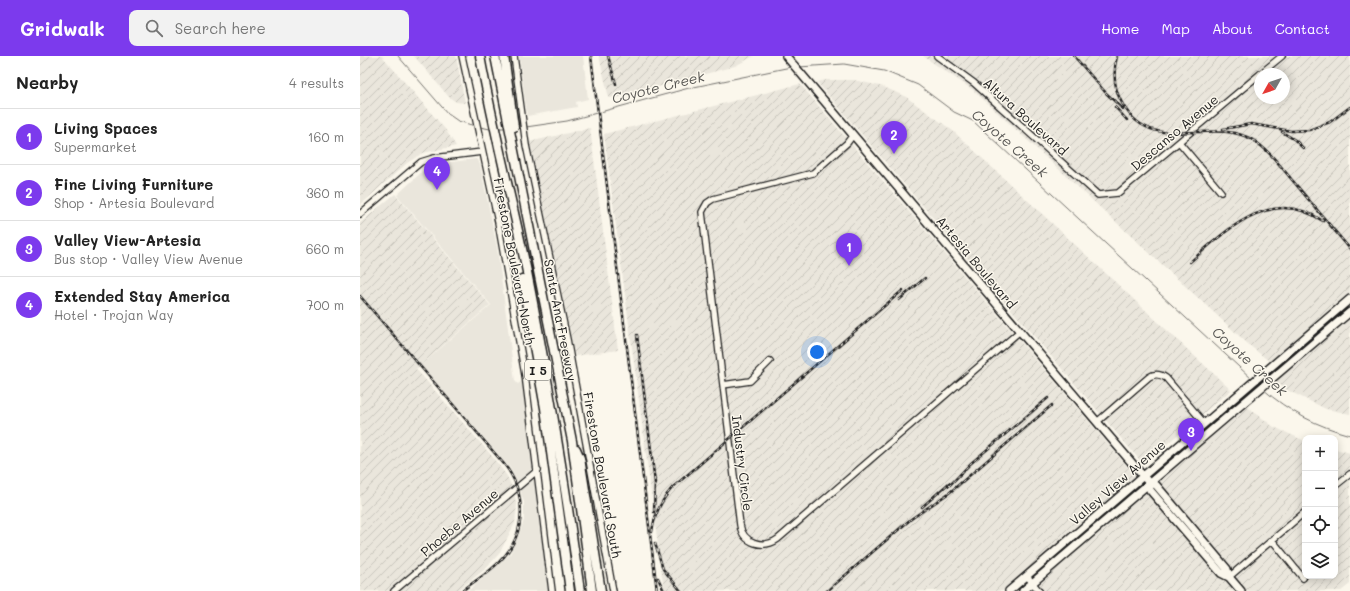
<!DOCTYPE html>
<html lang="en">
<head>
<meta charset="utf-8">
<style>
	:root { --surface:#fff; --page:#f2f2f2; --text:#222; --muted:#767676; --line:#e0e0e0; --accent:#7c3aed }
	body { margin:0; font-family:Mali,sans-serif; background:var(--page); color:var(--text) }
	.controls { position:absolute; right:12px; bottom:12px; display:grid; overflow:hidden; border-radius:8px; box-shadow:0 2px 10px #0003 }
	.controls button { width:36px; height:36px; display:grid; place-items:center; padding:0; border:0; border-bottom:1px solid var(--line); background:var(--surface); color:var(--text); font:20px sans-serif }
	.compass { position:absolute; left:894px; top:12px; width:36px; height:36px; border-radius:50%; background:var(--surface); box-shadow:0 2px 10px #0003; rotate:230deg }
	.you { position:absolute; left:457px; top:296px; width:14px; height:14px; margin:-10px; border:3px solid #fff; border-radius:50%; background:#1a73e8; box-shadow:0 0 0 6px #1a73e833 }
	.badge { display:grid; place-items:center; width:26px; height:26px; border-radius:50%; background:var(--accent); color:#fff; font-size:13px; font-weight:700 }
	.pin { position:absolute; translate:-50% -33px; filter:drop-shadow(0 1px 2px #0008) }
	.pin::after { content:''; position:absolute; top:21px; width:14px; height:12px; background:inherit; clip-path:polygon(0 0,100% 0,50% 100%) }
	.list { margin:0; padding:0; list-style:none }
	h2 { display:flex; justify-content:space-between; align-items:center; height:52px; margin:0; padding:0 16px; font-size:17px }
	h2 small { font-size:13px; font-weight:400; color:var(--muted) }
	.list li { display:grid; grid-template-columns:26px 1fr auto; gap:12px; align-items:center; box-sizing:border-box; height:56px; padding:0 16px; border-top:1px solid var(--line) }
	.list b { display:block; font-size:15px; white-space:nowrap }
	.list p { margin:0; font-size:13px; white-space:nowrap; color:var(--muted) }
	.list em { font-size:13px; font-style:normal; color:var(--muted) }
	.icon { flex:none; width:22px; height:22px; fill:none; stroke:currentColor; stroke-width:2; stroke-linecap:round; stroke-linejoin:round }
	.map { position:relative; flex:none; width:990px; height:535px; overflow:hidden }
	header { display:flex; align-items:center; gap:24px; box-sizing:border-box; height:56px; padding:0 20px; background:var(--accent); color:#fff }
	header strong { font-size:19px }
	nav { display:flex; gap:22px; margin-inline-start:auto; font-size:14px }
	.search { width:280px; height:36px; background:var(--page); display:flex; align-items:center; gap:10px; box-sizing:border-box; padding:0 14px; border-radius:8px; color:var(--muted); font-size:15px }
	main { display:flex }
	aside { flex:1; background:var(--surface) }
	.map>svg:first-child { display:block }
	.built { fill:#eae6dc }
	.industrial { fill:url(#industrial-furrows); fill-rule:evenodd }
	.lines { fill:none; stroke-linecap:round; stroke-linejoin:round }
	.stream { stroke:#74726e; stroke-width:1 }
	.minor-casing { stroke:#1c1c1c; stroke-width:8 }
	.major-casing { stroke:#1c1c1c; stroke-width:10 }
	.highway-casing { stroke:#1c1c1c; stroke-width:11 }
	.minor { stroke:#fbf7ec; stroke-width:5.5 }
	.major { stroke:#fbf7ec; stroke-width:7 }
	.highway { stroke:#fbf7ec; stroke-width:8 }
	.rail-casing { stroke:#1c1c1c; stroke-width:2.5 }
	.rail { stroke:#fbf7ec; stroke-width:1; stroke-dasharray:3; stroke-linecap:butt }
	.labels { text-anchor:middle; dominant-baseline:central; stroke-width:3; stroke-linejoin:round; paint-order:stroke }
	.shield { fill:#fbf7ec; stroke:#5f5e5a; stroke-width:1 }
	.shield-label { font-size:12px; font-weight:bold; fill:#1c1c1c }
	.street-label { font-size:13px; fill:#1c1c1c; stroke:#fbf7ec }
	.water-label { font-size:14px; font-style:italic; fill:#575653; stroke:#fbf7ec }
</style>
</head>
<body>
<header>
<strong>Gridwalk</strong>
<div class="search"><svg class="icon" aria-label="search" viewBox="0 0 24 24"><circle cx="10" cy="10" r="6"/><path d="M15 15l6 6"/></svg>Search here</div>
<nav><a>Home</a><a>Map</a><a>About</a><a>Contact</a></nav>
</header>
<main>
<aside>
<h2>Nearby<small>4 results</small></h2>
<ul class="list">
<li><span class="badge">1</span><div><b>Living Spaces</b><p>Supermarket</p></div><em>160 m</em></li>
<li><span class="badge">2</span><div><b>Fine Living Furniture</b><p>Shop · Artesia Boulevard</p></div><em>360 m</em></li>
<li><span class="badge">3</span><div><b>Valley View-Artesia</b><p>Bus stop · Valley View Avenue</p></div><em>660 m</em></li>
<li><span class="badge">4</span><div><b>Extended Stay America</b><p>Hotel · Trojan Way</p></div><em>700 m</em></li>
</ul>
</aside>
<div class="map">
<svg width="990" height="535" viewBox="0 0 990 535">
	<defs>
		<pattern id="industrial-furrows" width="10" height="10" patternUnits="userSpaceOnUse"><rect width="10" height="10" fill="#eae6dc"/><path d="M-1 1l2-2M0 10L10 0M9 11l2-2" fill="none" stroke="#c8c5bc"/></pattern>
	</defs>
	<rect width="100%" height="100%" fill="#fbf7ec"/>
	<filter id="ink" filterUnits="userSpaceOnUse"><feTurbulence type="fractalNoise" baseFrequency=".025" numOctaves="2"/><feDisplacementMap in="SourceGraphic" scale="8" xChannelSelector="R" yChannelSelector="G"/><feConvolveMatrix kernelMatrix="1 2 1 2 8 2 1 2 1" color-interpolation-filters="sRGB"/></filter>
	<g filter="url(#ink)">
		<path class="built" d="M159,0h64l5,43 -12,3 1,5 -50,9z
			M116,103l4,5 17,83 18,134 3,3 5,-4 25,211h-80l42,-37 8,-17 6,-17v-18l-8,-22 -6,-12 -89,-103 70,-60 -94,-110 27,-25 10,-6z"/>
		<path class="industrial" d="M0,0h22l63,73 11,17 -33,7 -16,10 -47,42z
			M54,0h42l9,47 -9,-1 -7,-5z
			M239,0h155l-19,10 -115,31 -11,1z
			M563,0h427v238l-80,68 -22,-18 -275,-254zM900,18h24v24h-24z
			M466,24h28l30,7 22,10 47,34 278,259 -88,74 -326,-382z
			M440,28l336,393 -132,114h-340l-60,-457z
			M230,72l28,222 -43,6 -46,-214z
			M35,138l95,111 -74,64 75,86 16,21 4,9 6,19 -2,19 -16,31 -15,16 -27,21h-97v-368z
			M990,260v98l-24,-5 -41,-20 -10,-8z
			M886,350l28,21 31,14v135h30v-127l15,4v131l-9,7h-311z"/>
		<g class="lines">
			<path class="stream" d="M38,0l50,58 10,7 17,5
				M439,11l45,-3 40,7 34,14 36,27 19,9 279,258
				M120,71l10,2
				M166,71l41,-6 122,-33 102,-21
				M138,72h8
				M903,333c26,23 54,37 87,46"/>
			<defs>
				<path id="minor" d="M102,0l36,166 27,153 27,216
					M154,0l12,89 41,194 46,252
					M577,0l37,27 124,112 20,-2 142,-119
					M900,18l22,-18
					M493,79l-6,8 -34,30 -100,26 -6,4 -5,9 38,313c3,19 24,24 38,14l242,-208
					M819,86l42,50
					M0,158l61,-52 13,-4 48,-6
					M363,329l27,-4 20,-20
					M737,366l52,-45c6,-4 11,-3 17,1l38,45
					M975,430l15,-12
					M912,484l31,38
					M667,520l12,15
					M869,521l76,-65
					M34,535l144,-121"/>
				<path id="major" d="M426,0l357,420 6,7 1,7 71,83 8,4
					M789,427l7,2 71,84 2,8 12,14
					M649,535l341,-292
					M663,535l327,-279"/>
				<path id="highway" d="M120,0c13,72 32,144 47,216 21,106 38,212 53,319
					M135,0l77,385 20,150
					M144,0l10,71
					M162,223l23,129 25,183
					M216,393l4,9 21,133"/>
			</defs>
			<use href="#minor" class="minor-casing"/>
			<use href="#major" class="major-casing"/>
			<use href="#highway" class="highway-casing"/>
			<use href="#minor" class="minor"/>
			<use href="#major" class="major"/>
			<use href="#highway" class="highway"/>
			<defs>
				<path id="rail" d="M231,0l66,535
					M248,0l8,28
					M714,0l32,37 17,16
					M757,0c-4,16 -3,33 5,47 30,55 88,12 131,37 16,10 28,27 40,41 19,23 38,45 57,68
					M755,51l12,13
					M863,73l28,-5 40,7 18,-1 21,-8 20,-15
					M922,76l13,8 8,8
					M830,206c38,-33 81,-76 133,-41
					M0,240l144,168c23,29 23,70 -4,97 -11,12 -26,20 -38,30
					M539,244l26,-22
					M277,279l18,148 -1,29
					M589,430l21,-22 78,-66
					M562,451l27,-24
					M292,476c2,-17 9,-31 20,-44l231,-198
					M295,487l8,26 18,22
					M298,522l6,13
					M467,535l84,-72 38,-26 103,-88"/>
			</defs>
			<use href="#rail" class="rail-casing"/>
			<use href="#rail" class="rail"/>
		</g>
	</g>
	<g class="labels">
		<rect class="shield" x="165" y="304" width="26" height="20" rx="3"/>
		<g class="shield-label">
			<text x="178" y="314">I 5</text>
		</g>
		<g class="street-label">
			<text transform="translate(666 60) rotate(42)">Altura Boulevard</text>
			<text transform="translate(814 76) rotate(-40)">Descanso Avenue</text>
			<text transform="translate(155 205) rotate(79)">Firestone Boulevard North</text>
			<text transform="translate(617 206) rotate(50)">Artesia Boulevard</text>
			<text transform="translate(201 264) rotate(79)">Santa Ana Freeway</text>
			<text transform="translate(383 407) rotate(83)">Industry Circle</text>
			<text transform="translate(243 419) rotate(80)">Firestone Boulevard South</text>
			<text transform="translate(757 426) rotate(-41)">Valley View Avenue</text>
			<text transform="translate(99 466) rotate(-40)">Phoebe Avenue</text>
		</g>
		<g class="water-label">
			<text transform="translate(298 31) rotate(-14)">Coyote Creek</text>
			<text transform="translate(650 87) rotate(41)">Coyote Creek</text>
			<text transform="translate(890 305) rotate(42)">Coyote Creek</text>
		</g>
	</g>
</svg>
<div class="controls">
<button>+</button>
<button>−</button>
<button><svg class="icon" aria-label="locate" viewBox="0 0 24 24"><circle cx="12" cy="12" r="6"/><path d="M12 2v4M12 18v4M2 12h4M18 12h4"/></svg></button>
<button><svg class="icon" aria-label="layers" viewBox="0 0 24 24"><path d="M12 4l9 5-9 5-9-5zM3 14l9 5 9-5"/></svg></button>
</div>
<svg class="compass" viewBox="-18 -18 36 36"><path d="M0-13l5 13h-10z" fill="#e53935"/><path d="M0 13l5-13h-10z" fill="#767676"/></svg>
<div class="you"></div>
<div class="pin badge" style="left:489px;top:210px">1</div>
<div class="pin badge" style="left:534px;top:98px">2</div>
<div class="pin badge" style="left:831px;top:395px">3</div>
<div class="pin badge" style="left:77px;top:134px">4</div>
</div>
</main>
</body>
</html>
